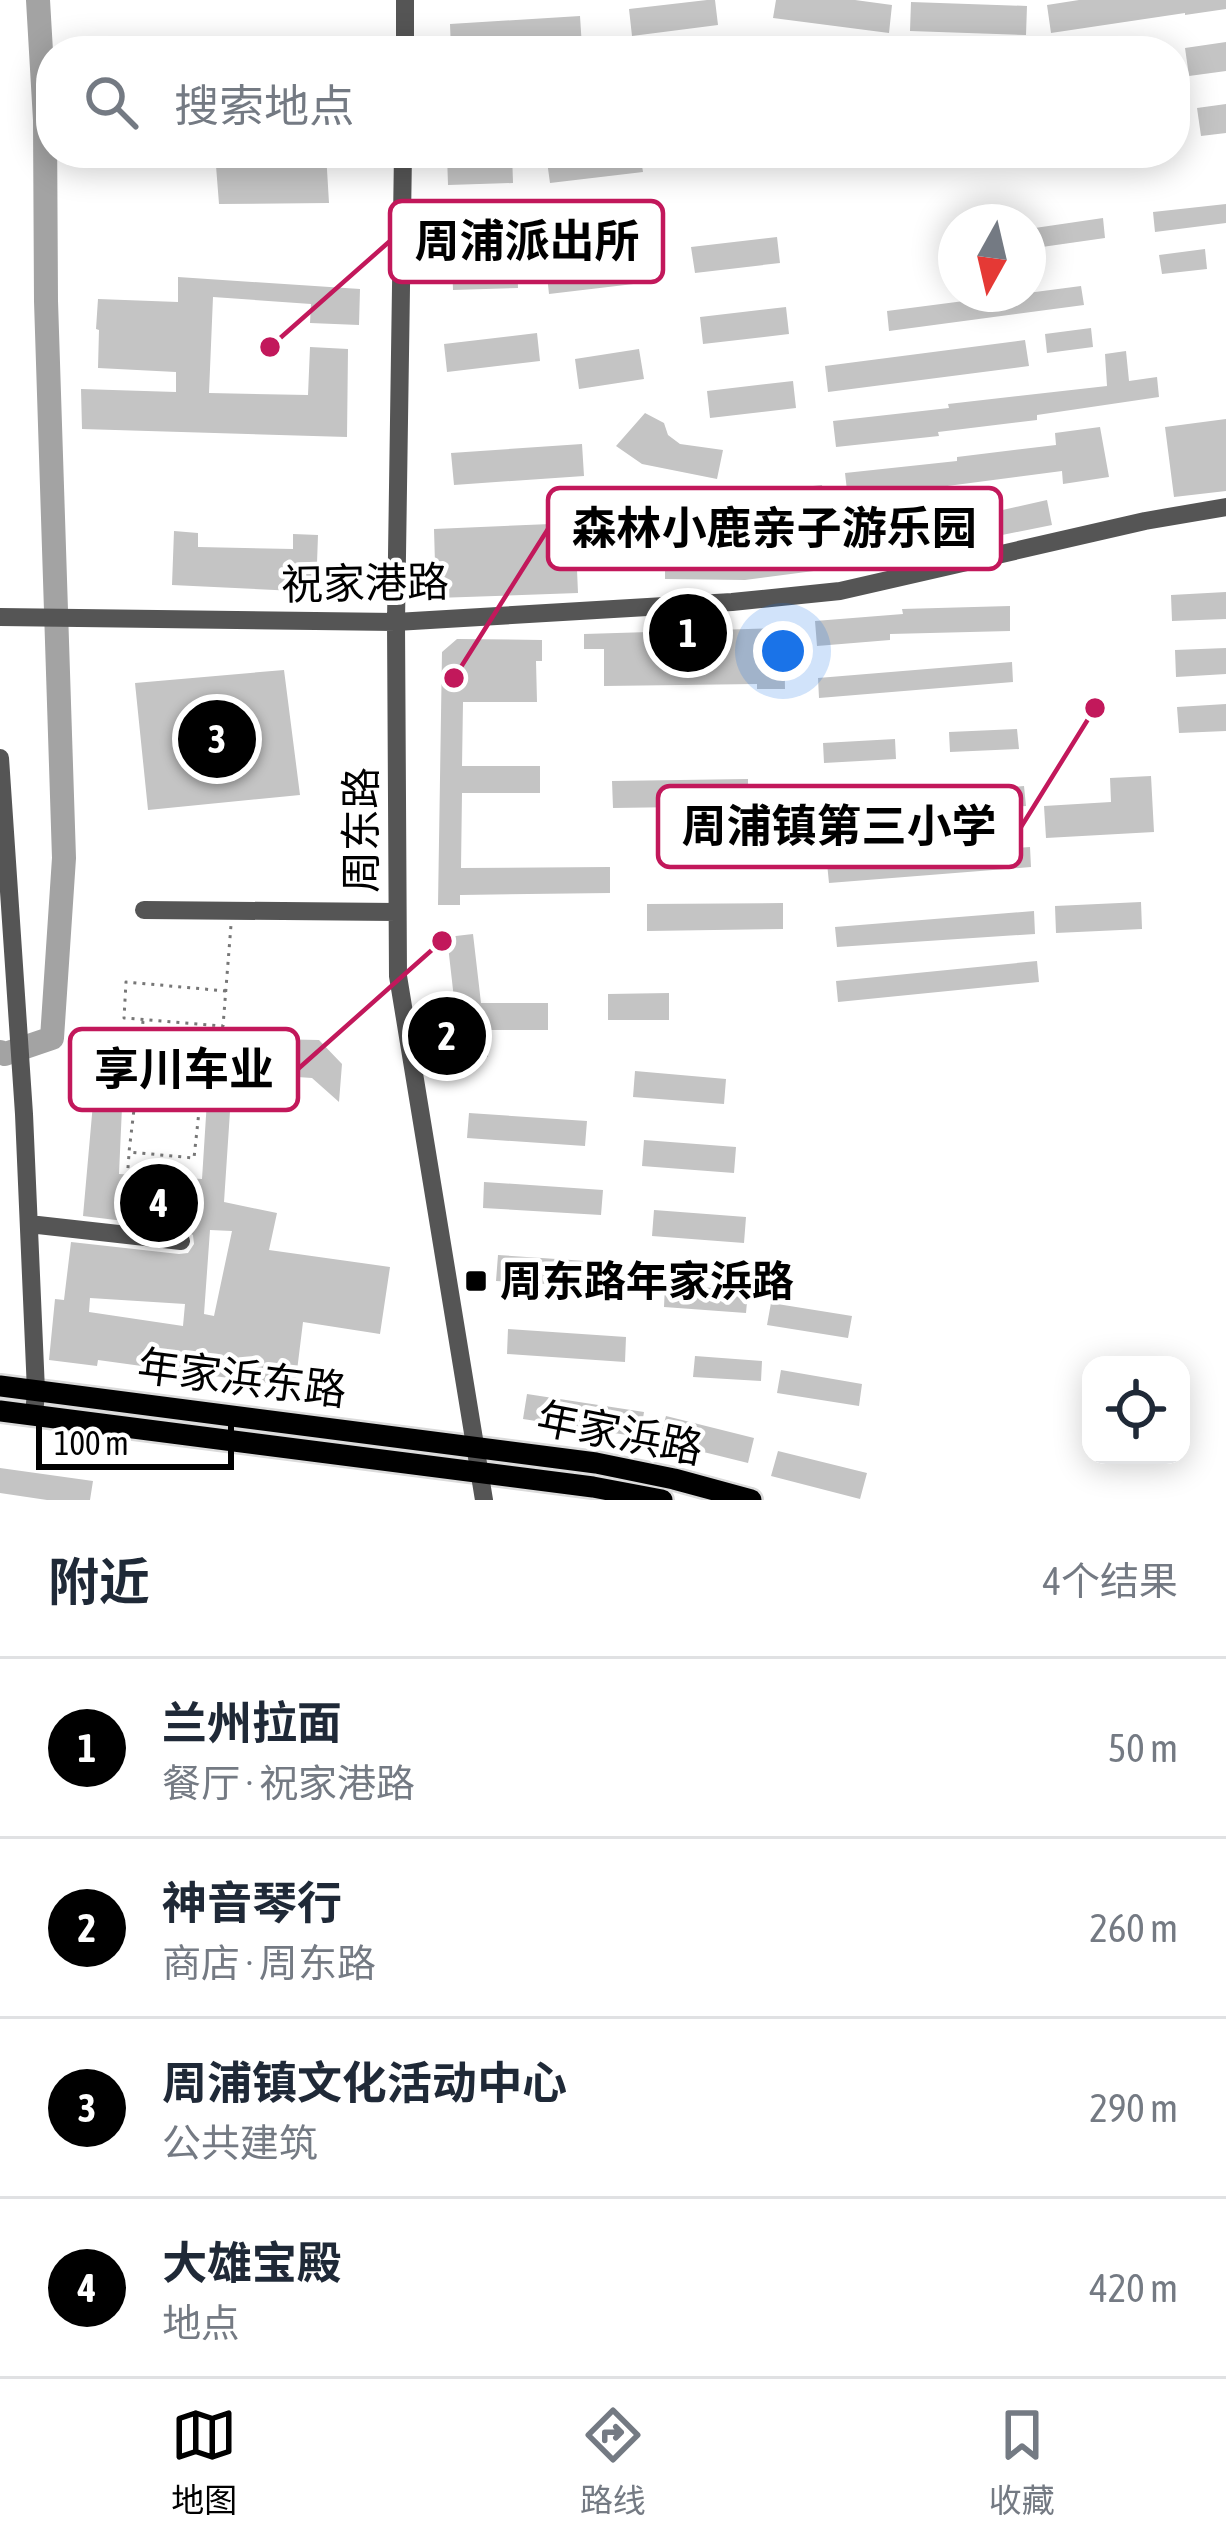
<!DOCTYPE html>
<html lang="zh">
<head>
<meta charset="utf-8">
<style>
	:root { --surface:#fff; --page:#f2f2f3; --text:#1f2937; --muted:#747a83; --line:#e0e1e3; --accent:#000 }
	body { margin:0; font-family:"Asap Condensed","Noto Sans SC",sans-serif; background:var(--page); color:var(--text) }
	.controls { position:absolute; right:36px; bottom:36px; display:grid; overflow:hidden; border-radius:24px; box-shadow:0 6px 30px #0003 }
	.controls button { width:108px; height:108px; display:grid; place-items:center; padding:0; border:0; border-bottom:3px solid var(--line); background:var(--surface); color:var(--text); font:60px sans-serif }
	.compass { position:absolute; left:938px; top:204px; width:108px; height:108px; border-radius:50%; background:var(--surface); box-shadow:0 6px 30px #0003; rotate:188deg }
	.scale { position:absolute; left:36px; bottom:30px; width:198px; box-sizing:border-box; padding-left:12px; border:6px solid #000; border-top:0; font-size:33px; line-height:42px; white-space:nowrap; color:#000; -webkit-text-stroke:9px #fff; paint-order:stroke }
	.you { position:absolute; left:783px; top:651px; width:42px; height:42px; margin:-30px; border:9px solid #fff; border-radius:50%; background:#1a73e8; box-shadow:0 0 0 18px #1a73e833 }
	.badge { display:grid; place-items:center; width:78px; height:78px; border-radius:50%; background:var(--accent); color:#fff; font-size:39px; font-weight:700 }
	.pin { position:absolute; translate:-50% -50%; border:6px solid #fff; box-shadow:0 3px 12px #0006 }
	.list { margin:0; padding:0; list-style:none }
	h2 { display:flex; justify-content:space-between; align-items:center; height:156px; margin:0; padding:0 48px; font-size:51px }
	h2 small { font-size:39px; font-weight:400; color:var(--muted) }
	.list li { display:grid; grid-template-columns:78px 1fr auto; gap:36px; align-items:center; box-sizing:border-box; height:180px; padding:0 48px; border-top:3px solid var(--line) }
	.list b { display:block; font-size:45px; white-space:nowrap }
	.list p { margin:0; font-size:39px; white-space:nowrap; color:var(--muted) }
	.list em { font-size:39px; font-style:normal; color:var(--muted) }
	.icon { flex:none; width:66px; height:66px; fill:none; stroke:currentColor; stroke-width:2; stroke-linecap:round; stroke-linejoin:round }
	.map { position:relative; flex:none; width:1226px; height:1500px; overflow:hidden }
	.search { position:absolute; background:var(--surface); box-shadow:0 6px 30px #0003; left:36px; right:36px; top:36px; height:132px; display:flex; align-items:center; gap:30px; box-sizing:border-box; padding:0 42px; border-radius:48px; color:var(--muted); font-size:45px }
	.sheet { height:876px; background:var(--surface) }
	nav { display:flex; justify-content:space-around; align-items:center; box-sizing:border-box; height:168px; border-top:3px solid var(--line); background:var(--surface); font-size:33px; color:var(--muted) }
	nav a { display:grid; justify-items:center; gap:6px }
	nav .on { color:var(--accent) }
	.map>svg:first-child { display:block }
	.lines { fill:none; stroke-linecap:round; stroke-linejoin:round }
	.river { stroke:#a3a3a3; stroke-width:24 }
	.building { fill:#c4c4c4; fill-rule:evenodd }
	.major-casing { stroke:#dbdbdb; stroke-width:26 }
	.path { stroke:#777; stroke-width:3; stroke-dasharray:3 6; stroke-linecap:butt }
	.minor { stroke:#555; stroke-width:18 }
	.major { stroke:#000; stroke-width:21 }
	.poi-dot { fill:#000; stroke:#fff; stroke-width:4.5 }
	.labels { text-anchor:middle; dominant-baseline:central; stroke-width:9; stroke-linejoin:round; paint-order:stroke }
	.street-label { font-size:42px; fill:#000; stroke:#fff }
	.poi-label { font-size:42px; font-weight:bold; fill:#000; stroke:#fff; text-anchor:start }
	.leader { fill:none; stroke:#c2185b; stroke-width:4.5 }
	.callout-dot { fill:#c2185b; stroke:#fff; stroke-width:4.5 }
	.callout { fill:#fff; stroke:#c2185b; stroke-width:4.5 }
	.callout-label { font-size:45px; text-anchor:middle; font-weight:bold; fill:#000 }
</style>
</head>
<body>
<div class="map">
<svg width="1226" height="1500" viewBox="0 0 1226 1500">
	<rect width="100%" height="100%" fill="#fff"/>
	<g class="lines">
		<path class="river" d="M0,1052l5,2 47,-16 12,-180 -18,-557 -1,-181 -7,-120"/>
	</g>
	<path class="building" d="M707,0h8l3,25 -86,11 -3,-27z
		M776,0h79l37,5 -3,28 -116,-15z
		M1079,0h147v9l-41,6v-2l-134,20 -4,-28z
		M911,2l116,4 -1,29 -116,-4z
		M580,16l2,31 -56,4h-75l-1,-27z
		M1226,42v29l-37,5 -4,-28z
		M1226,104v29l-25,3 -4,-28z
		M215,153h111l3,50 -110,1z
		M512,153l1,30 -65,2 -1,-31z
		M559,153h81l3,19 -93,11 -4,-29z
		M673,153h49l1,5 -47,9z
		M942,153h85v12l-85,-3z
		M1226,204v19l-71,9 -2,-20z
		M1103,218l2,20 -77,11v-20z
		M777,237l3,26 -85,10 -4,-26z
		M1205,249l2,20 -45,5 -3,-19z
		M639,255l3,28 -93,11 -3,-28z
		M517,258l1,30 -65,2 -1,-30z
		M178,277l182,12 -1,36 -49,-2 1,-19 -98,-7 -4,96 99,2 2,-48 38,2 -1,88 -265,-8 -1,-40 95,3v-20l-78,-4 1,-38 -3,-1 2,-30 80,3z
		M1081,286l3,19 -195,26 -2,-20z
		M786,307l3,27 -86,10 -3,-27z
		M1091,328l2,19 -46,6 -2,-19z
		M537,333l3,28 -93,11 -3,-28z
		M1025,340l4,26 -201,26 -3,-26z
		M639,349l5,30 -65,10 -4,-30z
		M1126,351l3,30 28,-4 2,20 -122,18v5l-99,12 1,4 -103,11 -3,-26 116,-13 -1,-4 159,-18 -2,-32z
		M793,381l3,27 -86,10 -3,-27z
		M645,413l19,10 4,12 12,9 43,6 -6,29 -75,-15 -26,-18z
		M1226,419v72l-52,6 -9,-70z
		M1100,427l9,50 -46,7 -1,-13 -214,28 -3,-26 112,-12v-4l99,-12 -1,-12z
		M582,444l2,32 -130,9 -3,-32z
		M822,485l3,28 -93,11 -3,-29z
		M1047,500l5,25 -198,40 -6,-25 100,-22 1,4z
		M575,523l3,70 -142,5 -2,-69z
		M174,531l24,2v14l95,2v-15l25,1 -2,57 -144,-7z
		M825,539l4,30 -84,11 -80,-1v-31l76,1z
		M1226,592v27l-54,2 -1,-26z
		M1010,606v25l-120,3v6l-73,6 -2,-25 88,-7 -1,-5z
		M784,628l1,61h-28v-5l-153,2v-37h-20v-15z
		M457,639l85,1v21h-6l1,41h-74l-1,64h78v27h-78l-1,75 149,-1v26l-150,2v10h-22l4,-253z
		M1226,648v26l-50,3 -1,-27z
		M1012,662l1,20 -194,16 -1,-20z
		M284,670l16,125 -152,15 -13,-127z
		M1226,704v27l-47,2 -2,-26z
		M1017,729l2,20 -69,3 -1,-20z
		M895,739l1,20 -72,4 -1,-20z
		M1151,776l3,56 -108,6 -2,-32 67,-4 -1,-24z
		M748,779v27l-135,2 -1,-27z
		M1024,786l2,20 -201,16 -1,-20z
		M1030,847l1,20 -202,16 -2,-20z
		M1141,902l1,27 -86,4 -1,-27z
		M783,903v26l-136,2v-27z
		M1034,911l1,23 -198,13 -2,-20z
		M473,934l8,69h67v27h-64l4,27 -27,3 -14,-123z
		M1037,961l2,21 -201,20 -2,-21z
		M669,993v27h-61v-26z
		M98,1032l48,3v-3l94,9 -2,26 -5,-1 -9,136 53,11 -8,37 121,17 -10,67 -77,-12 -8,65 -197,-27 -1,6 -48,-6 6,-61 9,1 7,-58 108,12 9,-1 6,-9 -1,-9 -11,-7 -99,-12 11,-124h3zM124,1062l85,7 -7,110 -83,-5zM210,1230l22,1 -18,85 -10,-2zM90,1298l95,6 -2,22 -94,-14z
		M269,1039l50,1 23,24 -3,38 -27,-24 -44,-3z
		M635,1071l91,8 -2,25 -91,-7z
		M469,1113l118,8 -2,25 -118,-8z
		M644,1140l92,7 -2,26 -92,-7z
		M484,1182l119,8 -2,25 -118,-7z
		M654,1210l92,7 -2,26 -92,-7z
		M498,1255l118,8 -2,25 -118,-7z
		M665,1284l83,7 -2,22 -82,-6z
		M771,1303l81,13 -4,22 -81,-13z
		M508,1329l118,8 -1,25 -118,-8z
		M695,1356l67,5 -1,20 -68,-4z
		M781,1370l81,14 -3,22 -82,-13z
		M527,1394l117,18 -4,25 -117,-18z
		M666,1416l88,22 -6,25 -89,-22z
		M778,1451l89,22 -7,26 -89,-23z
		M0,1468l93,13 -3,19h-43l-47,-7z"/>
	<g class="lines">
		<defs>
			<path id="major" d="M0,1386l596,77 78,16 77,21
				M0,1411l593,76 69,13"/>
		</defs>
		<use href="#major" class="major-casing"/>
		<path class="path" d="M226,991l-100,-9 -2,36 99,8 8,-101
			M143,1021l-4,46 64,7 4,-47
			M139,1067l-10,85 65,6 9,-84
			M124,1222l5,-68"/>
		<path class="minor" d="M405,51v-51
			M403,153l-7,469 2,354 86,524
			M0,617l396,5 336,-20 108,-11 305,-70 81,-14
			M0,758l24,356 12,277 -2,25
			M144,910l253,2
			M29,1224l152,17"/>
		<use href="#major" class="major"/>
	</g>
	<rect class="poi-dot" x="464" y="1269" width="24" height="24" rx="6"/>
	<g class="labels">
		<g class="street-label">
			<text transform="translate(365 583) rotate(-1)">祝家港路</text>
			<text transform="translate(361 830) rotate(-90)">周东路</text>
			<text transform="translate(242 1378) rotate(7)">年家浜东路</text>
			<text transform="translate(620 1433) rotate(11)">年家浜路</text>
		</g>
		<g class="poi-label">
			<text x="500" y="1281">周东路年家浜路</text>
		</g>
	</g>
	<path class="leader" d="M270 347L390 241M454 678L548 529M1095 708L1021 827M442 941L298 1069"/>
	<g class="callout-dot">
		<circle cx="270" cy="347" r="12"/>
		<circle cx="454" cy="678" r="12"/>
		<circle cx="1095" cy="708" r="12"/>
		<circle cx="442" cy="941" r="12"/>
	</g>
	<g class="callout">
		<rect x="390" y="201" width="273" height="81" rx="12"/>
		<rect x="548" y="488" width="453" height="81" rx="12"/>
		<rect x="658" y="786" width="363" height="81" rx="12"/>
		<rect x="70" y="1029" width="228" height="81" rx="12"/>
	</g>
	<g class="callout-label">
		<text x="527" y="257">周浦派出所</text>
		<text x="774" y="544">森林小鹿亲子游乐园</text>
		<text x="839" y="842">周浦镇第三小学</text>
		<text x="184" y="1085">享川车业</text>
	</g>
</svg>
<div class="controls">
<button><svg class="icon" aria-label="locate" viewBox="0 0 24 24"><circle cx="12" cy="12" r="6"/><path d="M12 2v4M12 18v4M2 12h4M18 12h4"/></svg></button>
</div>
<svg class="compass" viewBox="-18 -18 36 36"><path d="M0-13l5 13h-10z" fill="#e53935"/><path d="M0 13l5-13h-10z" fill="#747a83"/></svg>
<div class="scale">100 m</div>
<div class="you"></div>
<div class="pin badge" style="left:688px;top:633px">1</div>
<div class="pin badge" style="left:447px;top:1036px">2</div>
<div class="pin badge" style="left:217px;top:739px">3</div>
<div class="pin badge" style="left:159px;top:1203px">4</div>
<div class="search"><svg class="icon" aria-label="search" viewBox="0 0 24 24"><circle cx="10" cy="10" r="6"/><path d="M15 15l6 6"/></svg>搜索地点</div>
</div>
<section class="sheet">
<h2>附近<small>4个结果</small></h2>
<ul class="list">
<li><span class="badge">1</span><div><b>兰州拉面</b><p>餐厅 · 祝家港路</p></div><em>50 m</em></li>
<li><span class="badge">2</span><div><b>神音琴行</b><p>商店 · 周东路</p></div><em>260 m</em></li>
<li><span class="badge">3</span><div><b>周浦镇文化活动中心</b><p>公共建筑</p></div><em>290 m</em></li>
<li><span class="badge">4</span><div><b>大雄宝殿</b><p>地点</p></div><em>420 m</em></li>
</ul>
</section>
<nav>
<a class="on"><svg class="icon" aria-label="map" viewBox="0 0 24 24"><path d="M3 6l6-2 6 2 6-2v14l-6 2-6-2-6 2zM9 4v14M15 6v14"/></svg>地图</a>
<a><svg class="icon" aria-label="directions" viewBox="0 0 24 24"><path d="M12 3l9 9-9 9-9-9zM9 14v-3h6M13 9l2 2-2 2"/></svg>路线</a>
<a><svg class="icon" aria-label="saved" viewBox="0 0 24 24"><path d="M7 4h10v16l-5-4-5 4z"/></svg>收藏</a>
</nav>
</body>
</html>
